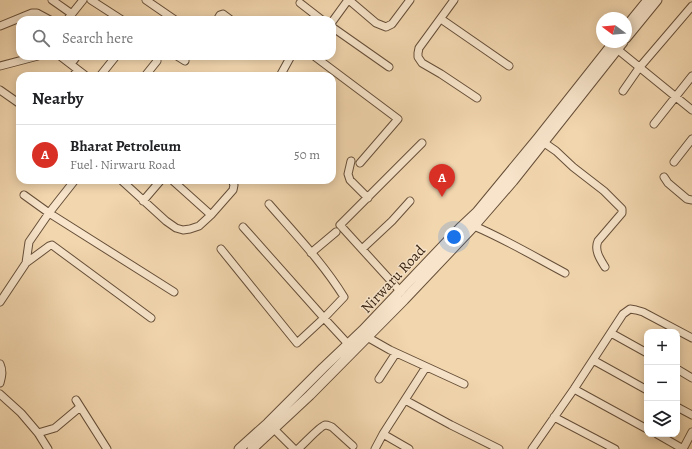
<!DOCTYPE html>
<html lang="en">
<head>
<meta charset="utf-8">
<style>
	:root { --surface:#fff; --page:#f2f2f2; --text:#202124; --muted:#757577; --line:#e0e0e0; --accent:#d93025 }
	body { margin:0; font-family:Alegreya,serif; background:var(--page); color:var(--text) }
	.controls { position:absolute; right:12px; bottom:12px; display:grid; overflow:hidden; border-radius:8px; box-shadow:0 2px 10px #0003 }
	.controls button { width:36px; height:36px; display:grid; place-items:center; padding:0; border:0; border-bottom:1px solid var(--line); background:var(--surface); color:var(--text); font:20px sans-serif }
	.compass { position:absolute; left:596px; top:12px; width:36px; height:36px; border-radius:50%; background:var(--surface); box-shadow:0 2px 10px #0003; rotate:286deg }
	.you { position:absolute; left:454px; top:237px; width:14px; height:14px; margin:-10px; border:3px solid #fff; border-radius:50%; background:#1a73e8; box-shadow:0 0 0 6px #1a73e833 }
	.badge { display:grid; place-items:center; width:26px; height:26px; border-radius:50%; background:var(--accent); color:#fff; font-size:13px; font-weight:700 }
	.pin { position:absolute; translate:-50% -33px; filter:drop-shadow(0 1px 2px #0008) }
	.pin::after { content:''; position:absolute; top:21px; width:14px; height:12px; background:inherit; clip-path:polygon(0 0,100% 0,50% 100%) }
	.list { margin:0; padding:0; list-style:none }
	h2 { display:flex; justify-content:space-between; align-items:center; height:52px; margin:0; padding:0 16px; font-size:17px }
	h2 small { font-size:13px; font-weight:400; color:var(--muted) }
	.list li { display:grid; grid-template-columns:26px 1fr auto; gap:12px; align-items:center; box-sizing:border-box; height:60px; padding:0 16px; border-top:1px solid var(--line) }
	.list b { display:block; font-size:15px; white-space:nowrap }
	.list p { margin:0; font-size:13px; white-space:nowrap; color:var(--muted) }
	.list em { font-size:13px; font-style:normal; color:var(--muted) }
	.icon { flex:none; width:22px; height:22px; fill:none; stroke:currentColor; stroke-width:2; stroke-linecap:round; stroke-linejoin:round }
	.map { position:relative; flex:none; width:692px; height:449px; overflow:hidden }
	.search { position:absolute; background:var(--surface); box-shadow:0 2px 10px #0003; left:16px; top:16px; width:320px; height:44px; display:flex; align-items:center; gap:10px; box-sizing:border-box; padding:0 14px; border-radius:12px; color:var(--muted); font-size:15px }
	.panel { position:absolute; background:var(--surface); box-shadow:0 2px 10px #0003; left:16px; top:72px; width:320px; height:112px; border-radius:12px }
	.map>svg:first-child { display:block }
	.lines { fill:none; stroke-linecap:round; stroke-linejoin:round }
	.minor-casing { stroke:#664f39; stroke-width:9 }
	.tertiary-casing { stroke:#664f39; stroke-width:11 }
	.minor { stroke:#f7e4ca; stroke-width:7 }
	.tertiary { stroke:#f7e4ca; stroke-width:9 }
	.labels { text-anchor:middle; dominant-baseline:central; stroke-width:3; stroke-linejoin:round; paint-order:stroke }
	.street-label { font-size:15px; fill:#372212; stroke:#f7e4ca }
</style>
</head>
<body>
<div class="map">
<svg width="692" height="449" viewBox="0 0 692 449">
	<rect width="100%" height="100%" fill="#f2d6ae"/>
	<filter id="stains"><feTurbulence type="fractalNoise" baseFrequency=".005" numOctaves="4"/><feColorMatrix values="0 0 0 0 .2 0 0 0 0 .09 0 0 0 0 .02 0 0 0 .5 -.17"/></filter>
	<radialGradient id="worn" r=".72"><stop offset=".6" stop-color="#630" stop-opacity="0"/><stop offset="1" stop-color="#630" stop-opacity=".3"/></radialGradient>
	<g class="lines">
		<defs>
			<path id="minor" d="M52,0l20,14
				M91,0l31,20
				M146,0l29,20
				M349,0l27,23 10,4 6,-3 18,-24
				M454,0l-35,48 -1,5v4l4,6 19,11 36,24
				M300,3l22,17
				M441,19l68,47
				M67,20l16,-20
				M217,20l3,-5 3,-1 8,6
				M332,22l16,-22
				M0,26l32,-13h5l13,7
				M332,27l57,40
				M617,49l75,61
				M60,56l26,20
				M177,56l8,5
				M314,56l84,63 -38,44
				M71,64l6,-8
				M0,66l38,-10
				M73,76l5,-6
				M100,76l16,-20
				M145,76l12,-15
				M280,76l11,-20
				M0,90l20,14
				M623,91l16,-23 53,-62
				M654,124l38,-48
				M543,142l13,9 17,16 31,24 18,18v4l-24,28c-4,9 2,18 7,26
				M351,161l-3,13 2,6 18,18
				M674,162l18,-23
				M664,177l4,6 19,16 5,1
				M121,180l45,41 10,7 7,2 7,-1 9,-3 12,-11 -39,-35
				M24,195l25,18 125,79
				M143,201l18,-21
				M211,215l22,-25 1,-5 -2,-5
				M474,226c31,13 61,31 91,47
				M243,227l81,91 20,-21c-21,-34 -49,-63 -75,-93
				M221,249l76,94 27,-25 24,26
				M362,249l30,-28 18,-20
				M311,253l25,-21
				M26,263l23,-17 3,-1 99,73
				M401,292l-61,-67 82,-82
				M0,302l26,-39 3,-21 20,-29 26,-33
				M611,333l36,20
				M367,337l23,13 74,34
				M593,360l54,30
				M0,364c3,7 2,12 0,19
				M677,369l15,9
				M379,379l17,-26
				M574,389l73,40
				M0,394l21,19 17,20 10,16
				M76,400l31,49
				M405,400l46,25 48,24
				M677,407l15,8
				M554,417l61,32
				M273,428l21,21
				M38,433l17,-5 25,-21
				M383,434l26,15
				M657,434l26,15
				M298,449c6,-5 21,-22 27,-24 3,0 4,1 7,2l21,19
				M375,449l8,-15 43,-67
				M532,449l42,-60 49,-75 7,-5 6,1 7,2 49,26
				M683,449l9,-17"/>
			<path id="tertiary" d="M626,27l22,-27
				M626,38l31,-38
				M239,449l29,-26 55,-55 40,-38 97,-102 17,-16 61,-74 76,-96
				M252,449l58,-54 94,-95 70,-74 39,-45 110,-139"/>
		</defs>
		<use href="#minor" class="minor-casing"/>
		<use href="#tertiary" class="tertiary-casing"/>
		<use href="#minor" class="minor"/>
		<use href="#tertiary" class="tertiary"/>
	</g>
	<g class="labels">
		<g class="street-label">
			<text transform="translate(393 279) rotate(-47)">Nirwaru Road</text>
		</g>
	</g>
	<rect width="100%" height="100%" filter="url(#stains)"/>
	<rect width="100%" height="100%" fill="url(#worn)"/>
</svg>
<div class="controls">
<button>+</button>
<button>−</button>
<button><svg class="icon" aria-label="layers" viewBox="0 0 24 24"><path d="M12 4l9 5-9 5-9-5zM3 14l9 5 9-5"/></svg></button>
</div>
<svg class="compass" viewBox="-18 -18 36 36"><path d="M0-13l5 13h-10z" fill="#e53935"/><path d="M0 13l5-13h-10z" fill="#757577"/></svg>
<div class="you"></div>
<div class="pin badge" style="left:442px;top:197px">A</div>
<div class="search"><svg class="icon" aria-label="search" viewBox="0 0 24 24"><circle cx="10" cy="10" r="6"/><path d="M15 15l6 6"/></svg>Search here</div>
<section class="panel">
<h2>Nearby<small></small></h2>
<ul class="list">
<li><span class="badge">A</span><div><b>Bharat Petroleum</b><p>Fuel · Nirwaru Road</p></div><em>50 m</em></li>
</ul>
</section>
</div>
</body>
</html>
